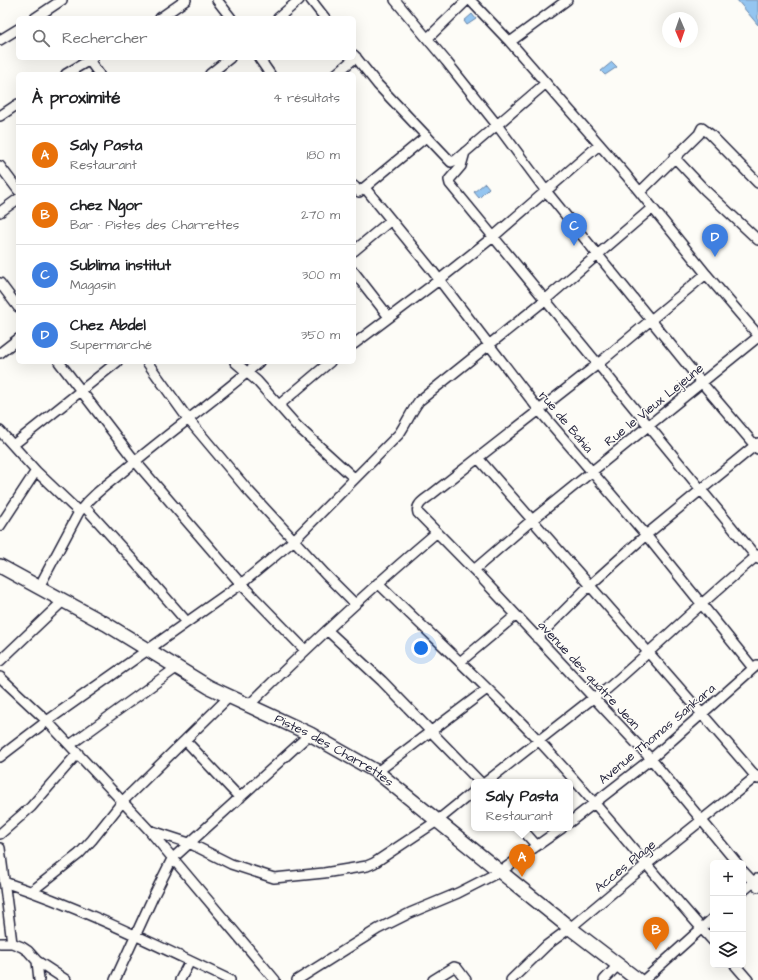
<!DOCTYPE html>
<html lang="fr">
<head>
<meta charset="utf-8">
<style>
	:root { --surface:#fff; --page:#f6f6f6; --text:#202124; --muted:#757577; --line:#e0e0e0; --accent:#22223b }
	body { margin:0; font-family:"Architects Daughter",sans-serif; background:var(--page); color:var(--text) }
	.controls { position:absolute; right:12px; bottom:12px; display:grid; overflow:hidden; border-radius:6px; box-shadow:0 4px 16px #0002 }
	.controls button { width:36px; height:36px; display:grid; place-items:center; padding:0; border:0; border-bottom:1px solid var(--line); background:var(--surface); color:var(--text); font:20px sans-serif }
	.compass { position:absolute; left:662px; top:12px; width:36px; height:36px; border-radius:50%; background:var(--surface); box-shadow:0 4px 16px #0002; rotate:178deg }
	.you { position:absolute; left:421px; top:648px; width:14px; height:14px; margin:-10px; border:3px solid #fff; border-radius:50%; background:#1a73e8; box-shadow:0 0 0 6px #1a73e833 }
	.badge { display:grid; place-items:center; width:26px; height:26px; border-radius:50%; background:var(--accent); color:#fff; font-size:13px; font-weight:700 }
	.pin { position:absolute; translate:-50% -33px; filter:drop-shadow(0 1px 2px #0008) }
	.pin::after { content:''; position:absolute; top:21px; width:14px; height:12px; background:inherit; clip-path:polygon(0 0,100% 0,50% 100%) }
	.popup { position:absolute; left:471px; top:779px; width:102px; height:52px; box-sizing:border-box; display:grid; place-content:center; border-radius:6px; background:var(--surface); filter:drop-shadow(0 1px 3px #0005); font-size:13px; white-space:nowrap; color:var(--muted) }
	.popup b { font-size:15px; color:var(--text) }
	.popup::after { content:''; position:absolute; left:50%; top:100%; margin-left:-8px; border:8px solid transparent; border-top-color:var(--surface) }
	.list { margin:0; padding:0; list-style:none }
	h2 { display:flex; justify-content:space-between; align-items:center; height:52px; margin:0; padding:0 16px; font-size:17px }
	h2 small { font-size:13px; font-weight:400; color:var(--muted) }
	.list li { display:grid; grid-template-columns:26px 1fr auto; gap:12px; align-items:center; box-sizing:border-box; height:60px; padding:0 16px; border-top:1px solid var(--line) }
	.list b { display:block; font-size:15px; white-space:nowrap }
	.list p { margin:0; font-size:13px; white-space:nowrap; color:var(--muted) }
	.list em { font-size:13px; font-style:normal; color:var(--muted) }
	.icon { flex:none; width:22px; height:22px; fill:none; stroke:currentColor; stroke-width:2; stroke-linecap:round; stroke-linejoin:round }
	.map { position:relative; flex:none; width:758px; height:980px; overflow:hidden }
	.search { position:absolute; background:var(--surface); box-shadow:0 4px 16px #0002; left:16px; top:16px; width:340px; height:44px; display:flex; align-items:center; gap:10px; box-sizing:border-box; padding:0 14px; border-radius:6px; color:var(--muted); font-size:15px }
	.panel { position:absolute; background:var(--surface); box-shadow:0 4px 16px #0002; left:16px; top:72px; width:340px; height:292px; border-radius:6px }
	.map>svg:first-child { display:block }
	.water { fill:#94c5f0; stroke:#6684a8 }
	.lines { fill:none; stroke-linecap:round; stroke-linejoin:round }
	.minor-casing { stroke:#22223b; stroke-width:12 }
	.secondary-casing { stroke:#22223b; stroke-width:16 }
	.minor { stroke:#fdfcf7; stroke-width:9 }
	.secondary { stroke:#fdfcf7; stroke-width:13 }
	.labels { text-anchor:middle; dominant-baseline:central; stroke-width:3; stroke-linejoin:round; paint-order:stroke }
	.street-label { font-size:13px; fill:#22223b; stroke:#fdfcf7 }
</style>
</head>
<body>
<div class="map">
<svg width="758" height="980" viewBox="0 0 758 980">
	<rect width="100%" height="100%" fill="#fdfcf7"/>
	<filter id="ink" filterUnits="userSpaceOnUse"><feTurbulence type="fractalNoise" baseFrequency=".025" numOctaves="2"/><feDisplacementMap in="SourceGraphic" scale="8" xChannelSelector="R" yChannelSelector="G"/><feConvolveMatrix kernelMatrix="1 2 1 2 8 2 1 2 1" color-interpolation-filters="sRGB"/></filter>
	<g filter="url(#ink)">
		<path class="water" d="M737,0h21v25z
			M472,14l4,5 -9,6 -3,-4z
			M612,62l5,5 -12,8 -4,-4z
			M485,183l4,5 -10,10 -5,-6z"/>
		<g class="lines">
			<defs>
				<path id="minor" d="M217,0l14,18
					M311,0l14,18
					M395,0l51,61 51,64 49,66 156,192 56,66
					M470,0l40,42 116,133 80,99 52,61
					M35,18l27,-18
					M160,18l26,-18
					M278,18l21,-18
					M428,38l39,-38
					M0,40l18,-11
					M510,42l57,-42
					M354,55l24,30 73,77 5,-2 90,-77
					M259,58l11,16
					M89,60l10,14
					M66,74l27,-16
					M210,74l20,-16
					M336,74l20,-17
					M0,116l18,-12
					M465,152l-4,14 -12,14 1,4 308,375
					M674,157l31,33 53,50
					M0,166l18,24
					M354,186l5,6 68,-56
					M365,188l66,81 108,141 107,125 107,133
					M640,192l59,-58 3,-6 8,6 48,49
					M0,212l18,-13
					M354,251l37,-31
					M354,272l35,45
					M706,274l-108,90 -166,130c-6,5 -17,10 -14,19l56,57 177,189 86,104
					M0,283l18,24
					M354,344l85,-64 54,-43 106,-92
					M0,353l18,-14
					M59,362l76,99 106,123 64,66
					M147,362l41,57 58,69 79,86 30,30
					M235,362l22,19 40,45 57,52
					M279,405l51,-43
					M0,431l36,40 43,41
					M13,445l104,-83
					M478,458c93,107 188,213 280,321
					M84,506l48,53 55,63
					M0,526l36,-55
					M474,570l58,-50 226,-183
					M378,583c54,53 110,104 162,159 60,64 114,134 173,199
					M39,587l40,-75c13,-17 30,-29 46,-42 43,-37 91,-70 134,-108
					M327,630l55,51 98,101
					M537,638l52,-52 57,-51 112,-92
					M0,661l63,-60
					M460,662l55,-46
					M0,677l47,44 102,109 126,150
					M248,706c61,-60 123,-118 188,-173
					M185,740l55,58
					M70,745l106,-77
					M0,757l47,-36 194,-137 52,-43 106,-107c7,-10 12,-22 20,-33l126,-101 107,-92
					M377,772l110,-83
					M486,782l107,-84 14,-9c51,-44 99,-91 151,-134
					M570,822l81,-63 106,-94
					M521,828l16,18
					M149,830l40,13 42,21 43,14 50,-5 43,-7 7,-3 63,-42 37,-30
					M0,834l31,-27 47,-54
					M0,848l12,95
					M743,871l15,16
					M4,882c78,26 152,63 226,98
					M32,891l47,-37 13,-14 31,-39 106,-104
					M743,891l14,-12
					M0,943h12l10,4 6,4 9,10 29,19
					M37,961l2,19
					M735,965l13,15
					M115,980l38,-83 19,-38 138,-125
					M180,980l10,-19
					M297,980l81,-51 32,-16 48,-20 43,-22 61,-43
					M433,980l21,-13 3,1 9,12
					M511,980l36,-35 23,-17 77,-64 111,-89
					M604,980l14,-15
					M644,980l69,-62"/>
				<g id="secondary">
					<path id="s1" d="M0,566l106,58 103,63 101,47 67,38 193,156 68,52"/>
				</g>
			</defs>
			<use href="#minor" class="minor-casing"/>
			<use href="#secondary" class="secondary-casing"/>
			<use href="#minor" class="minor"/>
			<use href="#secondary" class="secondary"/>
		</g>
	</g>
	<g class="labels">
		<g class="street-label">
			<text transform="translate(654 405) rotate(-39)">Rue le Vieux Lejeune</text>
			<text transform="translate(566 422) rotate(50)">rue de Bahia</text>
			<text transform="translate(589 675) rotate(47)">avenue des quatre Jean</text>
			<text transform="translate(657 734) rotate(-40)">Avenue Thomas Sankara</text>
			<text stroke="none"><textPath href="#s1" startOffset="382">Pistes des Charrettes</textPath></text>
			<text transform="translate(625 866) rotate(-39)">Acces Plage</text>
		</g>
	</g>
</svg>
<div class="controls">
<button>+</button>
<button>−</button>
<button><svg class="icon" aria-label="layers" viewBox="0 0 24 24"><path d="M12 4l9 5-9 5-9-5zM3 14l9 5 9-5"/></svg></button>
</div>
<svg class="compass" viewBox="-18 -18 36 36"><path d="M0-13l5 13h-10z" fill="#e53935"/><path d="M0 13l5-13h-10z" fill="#757577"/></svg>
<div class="you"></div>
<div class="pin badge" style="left:522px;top:877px;background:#e8710a">A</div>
<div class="popup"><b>Saly Pasta</b>Restaurant</div>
<div class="pin badge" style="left:656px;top:950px;background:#e8710a">B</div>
<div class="pin badge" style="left:574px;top:246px;background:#3f7fe0">C</div>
<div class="pin badge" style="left:715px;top:257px;background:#3f7fe0">D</div>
<div class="search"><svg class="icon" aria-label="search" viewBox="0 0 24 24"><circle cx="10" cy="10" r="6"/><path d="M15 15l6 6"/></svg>Rechercher</div>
<section class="panel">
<h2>À proximité<small>4 résultats</small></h2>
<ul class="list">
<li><span class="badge" style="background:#e8710a">A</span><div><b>Saly Pasta</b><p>Restaurant</p></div><em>180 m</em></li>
<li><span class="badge" style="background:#e8710a">B</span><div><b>chez Ngor</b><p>Bar · Pistes des Charrettes</p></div><em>270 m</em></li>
<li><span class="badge" style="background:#3f7fe0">C</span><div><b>Sublima institut</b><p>Magasin</p></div><em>300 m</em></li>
<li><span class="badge" style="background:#3f7fe0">D</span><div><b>Chez Abdel</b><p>Supermarché</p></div><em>350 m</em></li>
</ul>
</section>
</div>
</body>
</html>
